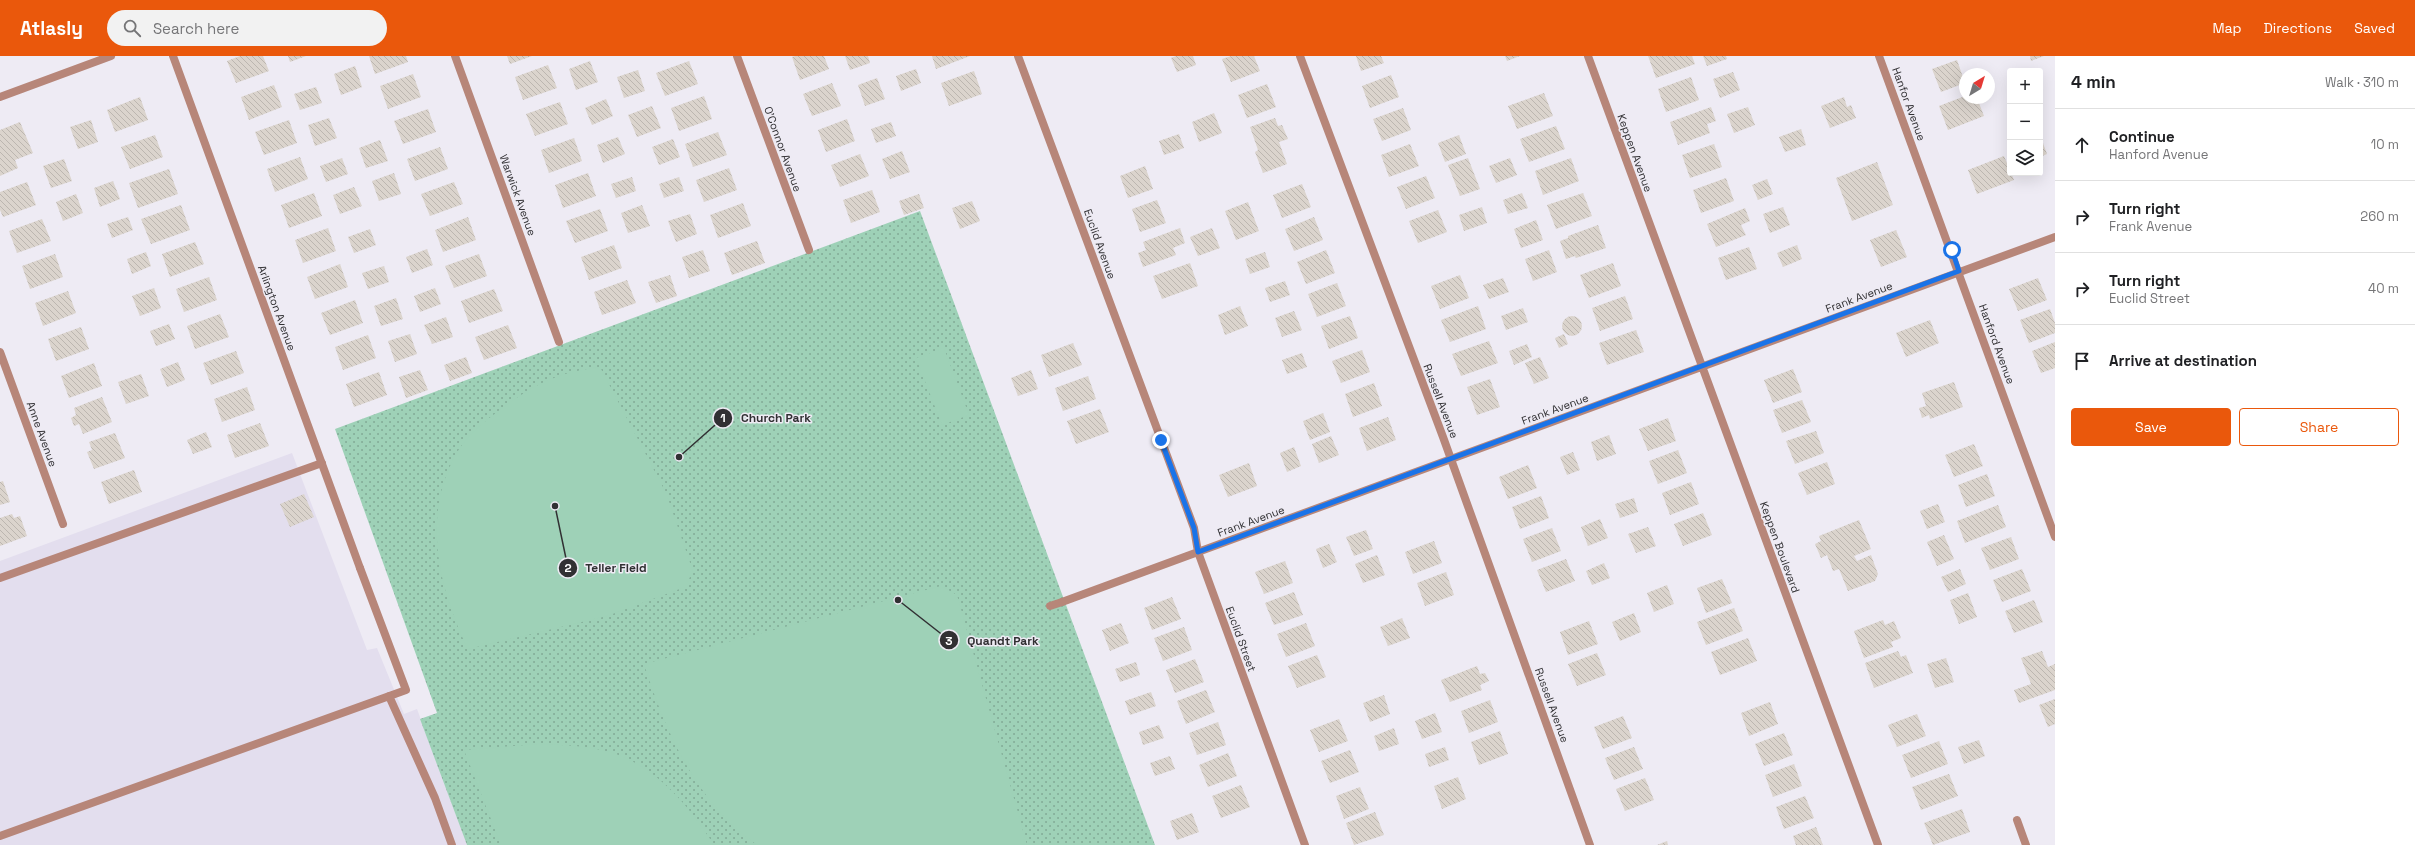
<!DOCTYPE html>
<html lang="en">
<head>
<meta charset="utf-8">
<style>
	:root { --surface:#fff; --page:#f2f2f2; --text:#202124; --muted:#757577; --line:#e0e0e0; --accent:#ea580c }
	body { margin:0; font-family:"Space Grotesk",sans-serif; background:var(--page); color:var(--text) }
	.controls { position:absolute; right:12px; top:12px; display:grid; overflow:hidden; border-radius:4px; box-shadow:0 4px 16px #0002 }
	.controls button { width:36px; height:36px; display:grid; place-items:center; padding:0; border:0; border-bottom:1px solid var(--line); background:var(--surface); color:var(--text); font:20px sans-serif }
	.compass { position:absolute; left:1959px; top:12px; width:36px; height:36px; border-radius:50%; background:var(--surface); box-shadow:0 4px 16px #0002; rotate:38deg }
	.stop { position:absolute; width:12px; height:12px; margin:-9px; border:3px solid #1a73e8; border-radius:50%; background:#fff }
	.stop.end { background:#1a73e8; border-color:#fff; box-shadow:0 1px 4px #0008 }
	.list { margin:0; padding:0; list-style:none }
	h2 { display:flex; justify-content:space-between; align-items:center; height:52px; margin:0; padding:0 16px; font-size:17px }
	h2 small { font-size:13px; font-weight:400; color:var(--muted) }
	.list li { display:grid; grid-template-columns:26px 1fr auto; gap:12px; align-items:center; box-sizing:border-box; height:72px; padding:0 16px; border-top:1px solid var(--line) }
	.list b { display:block; font-size:15px; white-space:nowrap }
	.list p { margin:0; font-size:13px; white-space:nowrap; color:var(--muted) }
	.list em { font-size:13px; font-style:normal; color:var(--muted) }
	.actions { display:flex; gap:8px; padding:12px 16px }
	.actions a { flex:1; padding:9px 0; border:1px solid var(--accent); border-radius:4px; text-align:center; font-size:14px; color:var(--accent) }
	.actions .main { background:var(--accent); color:#fff }
	.icon { flex:none; width:22px; height:22px; fill:none; stroke:currentColor; stroke-width:2; stroke-linecap:round; stroke-linejoin:round }
	.map { position:relative; flex:none; width:2055px; height:789px; overflow:hidden }
	header { display:flex; align-items:center; gap:24px; box-sizing:border-box; height:56px; padding:0 20px; background:var(--accent); color:#fff }
	header strong { font-size:19px }
	nav { display:flex; gap:22px; margin-inline-start:auto; font-size:14px }
	.search { width:280px; height:36px; background:var(--page); display:flex; align-items:center; gap:10px; box-sizing:border-box; padding:0 14px; border-radius:22px; color:var(--muted); font-size:15px }
	main { display:flex }
	aside { flex:1; background:var(--surface) }
	.map>svg:first-child { display:block }
	.built { fill:#e3deee }
	.green { fill:url(#green-dots) }
	.pitch { fill:#9ed1b7 }
	.building { fill:url(#building-back-hatch) }
	.lines { fill:none; stroke-linecap:round; stroke-linejoin:round }
	.lane { stroke:#b78679; stroke-width:8 }
	.street { stroke:#b78679; stroke-width:8 }
	.route { stroke:#1a73e8; stroke-width:5 }
	.labels { text-anchor:middle; dominant-baseline:central; stroke-width:3; stroke-linejoin:round; paint-order:stroke }
	.street-label { font-size:11px; fill:#313033; stroke:#eeebf4 }
	.leader { fill:none; stroke:#313033; stroke-width:1.5 }
	.callout-dot { fill:#313033; stroke:#eeebf4; stroke-width:1.5 }
	.mark-label { font-size:12px; text-anchor:middle; font-weight:bold; fill:#fff }
	.callout-label { font-size:12px; text-anchor:middle; font-weight:bold; fill:#313033; stroke:#eeebf4; stroke-width:3; stroke-linejoin:round; paint-order:stroke }
</style>
</head>
<body>
<header>
<strong>Atlasly</strong>
<div class="search"><svg class="icon" aria-label="search" viewBox="0 0 24 24"><circle cx="10" cy="10" r="6"/><path d="M15 15l6 6"/></svg>Search here</div>
<nav><a>Map</a><a>Directions</a><a>Saved</a></nav>
</header>
<main>
<div class="map">
<svg width="2055" height="789" viewBox="0 0 2055 789">
	<defs>
		<pattern id="green-dots" width="8" height="8" patternUnits="userSpaceOnUse"><rect width="8" height="8" fill="#9ed1b7"/><path d="M2 2h.1M6 6h.1" fill="none" stroke="#81aa95" stroke-width="1.8" stroke-linecap="round"/></pattern>
		<pattern id="building-back-hatch" width="6" height="6" patternUnits="userSpaceOnUse"><rect width="6" height="6" fill="#dbd4cd"/><path d="M-1 5l2 2M0 0l6 6M5-1l2 2" fill="none" stroke="#bcb6b0"/></pattern>
	</defs>
	<rect width="100%" height="100%" fill="#eeebf4"/>
	<path class="built" d="M292,397l75,197 10,-2 27,66 13,-5 50,136h-467v-284z"/>
	<path class="green" d="M920,155l235,634h-688l-47,-126 17,-6 -102,-284z"/>
	<path class="pitch" d="M944,292l25,67 -27,10 -26,-67z
		M600,311l66,126 27,78 -8,16 -78,29 -139,33c-29,-60 -47,-132 -12,-195 10,-18 29,-33 45,-45 35,-26 56,-36 99,-42z
		M941,530l16,9 70,250h-270c-10,-8 -22,-16 -31,-26 -41,-44 -64,-98 -82,-155z
		M537,688c21,1 43,1 64,6 50,10 87,54 113,95h-213l-37,-95z"/>
	<path class="building" d="M240,0h23l6,15 -33,12 -9,-22z
		M288,0h18l-16,6z
		M369,0h37l2,6 -33,12z
		M507,0h25l-22,8z
		M795,0h29l5,13 -29,11 -8,-23z
		M845,0h23l2,7 -20,7z
		M932,0h38l-34,13z
		M1176,0h17l3,9 -19,7 -6,-14z
		M1231,0h23l6,15 -29,11 -9,-23z
		M1356,0h25l3,7 -23,8z
		M1505,0h15l-13,5z
		M1648,0h44l3,8 -39,14z
		M1703,0h23l1,3 -20,7z
		M2030,0h14l-13,5z
		M1957,4l8,23 -24,9 -9,-23z
		M590,5l8,21 -22,8 -7,-21z
		M689,5l9,23 -33,12 -9,-23z
		M548,9l9,23 -34,12 -8,-23z
		M355,10l7,21 -21,8 -7,-21z
		M916,13l5,14 -20,8 -5,-15z
		M638,14l7,21 -21,7 -7,-21z
		M974,15l8,23 -33,12 -8,-23z
		M1733,16l7,18 -20,8 -7,-19z
		M413,18l8,23 -33,12 -8,-23z
		M1391,19l8,22 -29,11 -8,-22z
		M1691,21l8,23 -33,12 -8,-23z
		M877,22l8,21 -20,7 -7,-21z
		M832,27l9,23 -29,10 -9,-22z
		M1267,28l9,23 -29,11 -9,-23z
		M274,29l8,22 -33,13 -8,-23z
		M316,31l6,16 -22,7 -6,-16z
		M1544,37l9,23 -36,13 -9,-23z
		M704,40l8,23 -33,12 -8,-23z
		M1965,40v2h12l7,18 -36,14 -9,-24z
		M140,41l8,23 -33,12 -8,-22z
		M1844,41l3,10 4,-2 5,13 -26,10 -9,-22z
		M606,43l7,17 -21,9 -7,-17z
		M560,46l8,22 -33,12 -9,-22z
		M652,50l9,22 -24,9 -9,-22z
		M1711,51l5,14 -9,3 3,9 -32,12 -8,-23z
		M1748,51l7,18 -21,8 -7,-19z
		M1403,52l8,22 -29,11 -9,-22z
		M428,53l8,23 -33,12 -9,-23z
		M1214,57l8,20 -23,9 -7,-20z
		M329,62l8,20 -22,8 -7,-21z
		M1275,62l3,8 4,-1 6,14 -9,3 8,22 -24,9 -8,-21 3,-2 -8,-23z
		M847,63l8,22 -29,11 -8,-22z
		M91,64l7,22 -20,7 -8,-22z
		M289,64l8,23 -33,12 -9,-23z
		M20,66l13,31 -18,7 3,8 -18,8v-46z
		M891,66l5,14 -20,7 -5,-14z
		M1556,70l9,23 -36,13 -9,-23z
		M1801,73l5,16 -21,7 -6,-15z
		M718,76l9,23 -34,12 -8,-23z
		M1179,78l5,14 -20,7 -5,-14z
		M155,79l8,22 -33,12 -9,-22z
		M1459,79l7,19 -21,8 -7,-19z
		M2040,79l7,19 -7,3z
		M618,81l7,17 -22,9 -6,-18z
		M574,82l8,23 -33,12 -8,-23z
		M673,83l7,18 -21,8 -7,-18z
		M380,84l8,21 -22,7 -7,-20z
		M1410,88l9,22 -30,11 -8,-22z
		M1714,88l8,23 -32,11 -8,-23z
		M440,91l8,22 -33,12 -8,-22z
		M902,95l8,21 -20,7 -8,-20z
		M860,98l9,22 -29,11 -9,-22z
		M2004,100l10,24 -37,14 -9,-24z
		M300,101l8,22 -33,13 -8,-23z
		M342,102l6,16 -22,8 -6,-16z
		M1468,102l12,31 -20,7 -12,-31z
		M1510,102l7,17 -21,8 -7,-17z
		M1571,102l8,23 -36,14 -8,-24z
		M64,103l8,22 -21,7 -8,-22z
		M1877,106l16,43 -41,16 -16,-43z
		M1145,110l8,23 -25,9 -8,-22z
		M729,112l8,22 -33,12 -8,-22z
		M169,113l9,25 -40,14 -9,-25z
		M394,117l7,21 -22,7 -7,-20z
		M588,117l8,23 -33,12 -8,-23z
		M1426,120l9,22 -29,11 -9,-22z
		M632,121l4,14 -20,7 -5,-14z
		M679,121l5,14 -20,7 -5,-14z
		M1726,122l8,23 -33,12 -8,-23z
		M1767,123l6,15 -15,6 -6,-15z
		M113,125l7,18 -20,8 -6,-19z
		M27,126l9,23 -33,12 -3,-7v-18z
		M454,126l9,22 -33,12 -9,-22z
		M1302,128l9,23 -29,11 -9,-23z
		M354,131l8,19 -22,8 -7,-19z
		M872,134l8,22 -29,11 -8,-23z
		M314,137l8,23 -33,12 -8,-23z
		M1522,137l6,15 -20,6 -5,-14z
		M1583,137l9,23 -36,13 -9,-24z
		M76,138l7,19 -20,8 -7,-19z
		M919,138l5,14 -20,7 -5,-14z
		M1157,144l9,23 -26,9 -8,-23z
		M972,145l8,20 -20,8 -8,-21z
		M1248,146l11,29 -23,9 -11,-29z
		M743,147l8,23 -33,12 -8,-23z
		M181,149l9,25 -39,14 -10,-25z
		M642,149l8,21 -22,7 -7,-20z
		M1482,151l5,16 -23,8 -5,-16z
		M1783,151l7,18 -20,8 -7,-19z
		M1745,152l5,13 -9,4 5,10 -30,12 -9,-23z
		M600,153l8,22 -33,12 -9,-22z
		M1438,154l9,22 -29,11 -9,-22z
		M690,158l7,20 -21,8 -8,-21z
		M128,161l5,13 -21,8 -5,-14z
		M468,161l8,23 -33,12 -8,-22z
		M1314,161l9,23 -29,11 -9,-22z
		M42,163l9,22 -34,12 -8,-22z
		M1536,164l7,20 -22,8 -7,-19z
		M1598,169l8,23 -30,10 -1,-2 -9,3 -6,-18 8,-3v-2z
		M328,172l8,23 -33,12 -8,-23z
		M1180,172l5,15 -12,5 3,7 -33,12 -5,-14 8,-3 -3,-8z
		M1212,172l8,20 -22,8 -8,-19z
		M370,173l6,16 -22,8 -6,-16z
		M1896,174l11,27 -26,10 -11,-27z
		M757,185l8,22 -33,12 -8,-22z
		M195,186l9,22 -34,13 -8,-23z
		M614,189l8,23 -33,12 -8,-23z
		M1797,189l5,14 -19,8 -6,-14z
		M1749,191l8,22 -31,11 -8,-22z
		M427,193l6,16 -21,8 -6,-16z
		M703,194l7,21 -21,7 -7,-21z
		M1326,194l9,23 -29,11 -9,-22z
		M1549,194l8,22 -24,9 -8,-22z
		M146,196l5,14 -19,8 -5,-15z
		M1265,196l5,15 -20,7 -5,-15z
		M55,198l8,23 -33,12 -8,-23z
		M479,198l8,22 -33,12 -9,-22z
		M1190,207l8,23 -36,13 -9,-23z
		M1613,207l8,23 -32,12 -9,-23z
		M340,208l8,23 -33,12 -8,-22z
		M384,210l5,16 -21,7 -6,-16z
		M670,219l7,21 -21,7 -8,-21z
		M1460,219l9,23 -29,11 -9,-23z
		M209,221l8,23 -33,12 -8,-23z
		M1503,222l6,14 -20,7 -6,-14z
		M2038,222l9,22 -29,11 -9,-22z
		M627,224l9,23 -34,12 -8,-23z
		M1285,225l5,14 -20,7 -5,-14z
		M1337,227l9,23 -29,11 -9,-23z
		M154,232l7,20 -21,8 -8,-20z
		M435,232l6,16 -21,8 -6,-16z
		M494,233l9,22 -34,12 -8,-22z
		M68,235l8,22 -33,13 -8,-23z
		M1625,240l8,23 -33,12 -8,-23z
		M396,242l7,21 -22,7 -7,-20z
		M355,244l8,23 -33,12 -9,-22z
		M1240,250l8,20 -23,9 -7,-20z
		M1478,250l8,23 -36,13 -9,-22z
		M1523,252l5,14 -22,8 -5,-14z
		M2050,253l5,14v10l-26,10 -9,-23z
		M1294,255l8,19 -20,7 -7,-19z
		M220,258l9,23 -34,12 -8,-23z
		M1350,260l8,22 -29,11 -8,-23z
		M1562 270a10 10 0 1 1 20 0a10 10 0 1 1-20 0Z
		M446,261l7,20 -21,7 -8,-19z
		M1930,264l9,23 -33,14 -10,-24z
		M169,268l6,15 -19,7 -6,-15z
		M508,269l9,23 -33,12 -9,-23z
		M81,271l8,22 -33,12 -8,-22z
		M1636,274l8,22 -37,13 -8,-22z
		M410,278l7,20 -22,8 -7,-21z
		M1564,278l4,10 -9,4 -4,-10z
		M368,279l8,23 -33,12 -8,-23z
		M1489,285l9,22 -37,13 -9,-22z
		M2055,286v26l-14,5 -9,-22z
		M1073,287l9,22 -33,12 -8,-22z
		M1527,288l5,13 -18,8 -5,-14z
		M1362,294l8,22 -29,11 -9,-22z
		M236,295l8,22 -33,12 -8,-22z
		M1302,297l5,14 -20,7 -5,-14z
		M466,301l6,16 -22,8 -6,-16z
		M1540,301l9,21 -15,6 -9,-21z
		M178,306l7,18 -18,7 -7,-18z
		M94,307l8,23 -33,12 -8,-22z
		M1793,313l9,23 -29,11 -9,-23z
		M420,314l8,20 -22,8 -7,-21z
		M1031,314l7,19 -20,7 -7,-18z
		M379,316l8,23 -33,12 -8,-23z
		M141,318l8,22 -23,8 -8,-22z
		M1088,320l8,23 -33,12 -8,-23z
		M1490,323l10,28 -23,8 -10,-28z
		M1954,326l9,25 -33,12 -1,-4 -7,3 -3,-10 7,-2 -4,-13z
		M1374,327l8,23 -29,11 -8,-23z
		M247,331l8,23 -33,12 -8,-23z
		M102,341l10,25 -29,12 -4,-10 -5,2 -3,-8 5,-3 -2,-7z
		M1802,344l9,22 -29,11 -9,-23z
		M1100,353l9,23 -33,12 -9,-23z
		M1323,357l7,19 -20,8 -7,-19z
		M1388,361l8,23 -29,11 -8,-23z
		M1668,362l8,23 -28,10 -9,-22z
		M260,367l9,23 -34,12 -8,-23z
		M1816,375l8,22 -29,11 -9,-23z
		M206,376l6,15 -19,7 -6,-14z
		M115,377l10,25 -31,11 -7,-17 5,-2 -3,-8z
		M1609,379l7,19 -19,7 -6,-19z
		M1331,380l8,19 -20,8 -7,-19z
		M1974,388l9,22 -29,11 -9,-22z
		M1294,391l7,19 -14,6 -7,-19z
		M1678,394l9,23 -29,11 -9,-23z
		M1573,396l7,18 -13,5 -7,-18z
		M1827,406l8,22 -28,11 -9,-22z
		M1249,407l8,23 -29,11 -9,-22z
		M1528,409l9,23 -29,11 -9,-22z
		M134,414l8,22 -33,12 -8,-22z
		M1987,418l8,22 -29,11 -8,-22z
		M3,425l7,21 -10,3v-23z
		M1691,426l8,22 -29,11 -8,-22z
		M304,438l10,23 -24,10 -10,-23z
		M1541,440l8,22 -29,11 -8,-22z
		M1634,442l4,14 -18,6 -5,-14z
		M1938,448l7,18 -18,7 -7,-18z
		M1998,449l8,22 -41,16 -8,-22z
		M1703,457l9,22 -29,11 -9,-22z
		M12,458l2,4 6,-2 7,20 -27,10v-28z
		M1600,463l8,19 -20,8 -7,-19z
		M1859,464l12,29 -17,7 3,5 14,-6 7,19 -3,7 -27,10 -9,-22 -6,2 -6,-16 -6,3 -6,-14 6,-3 -2,-5z
		M1648,471l8,19 -20,7 -8,-19z
		M1552,472l9,23 -29,11 -9,-23z
		M1366,474l7,19 -19,7 -8,-19z
		M1944,479l10,24 -17,7 -10,-24z
		M2011,481l8,22 -29,11 -9,-22z
		M1434,485l8,22 -29,11 -8,-22z
		M1329,488l8,18 -14,6 -7,-19z
		M1377,499l8,20 -22,8 -8,-19z
		M1566,503l9,22 -29,11 -9,-22z
		M1285,505l8,22 -29,11 -9,-22z
		M1604,507l6,15 -18,7 -6,-14z
		M1960,513l6,15 -18,8 -7,-15z
		M2022,513l9,22 -29,11 -9,-22z
		M1446,516l8,23 -29,11 -8,-23z
		M1722,523l10,24 -26,10 -9,-25z
		M1667,529l7,19 -20,8 -7,-19z
		M1294,536l9,23 -29,10 -9,-22z
		M1968,537l9,24 -18,7 -9,-24z
		M1172,541l9,22 -29,11 -8,-22z
		M2034,544l9,22 -29,11 -9,-22z
		M1734,552l9,23 -37,14 -9,-23z
		M1634,557l7,19 -21,9 -8,-19z
		M1402,562l8,20 -22,8 -8,-19z
		M1883,564l2,5 9,-4 7,17 -10,4 2,5 -29,11 -10,-27z
		M1589,565l9,23 -30,11 -8,-23z
		M1121,567l8,20 -19,8 -8,-21z
		M1306,567l9,23 -29,11 -9,-23z
		M1184,571l8,23 -29,11 -9,-23z
		M1748,582l9,23 -37,14 -9,-23z
		M1898,595l3,6 5,-2 7,18 -39,15 -9,-25z
		M2042,595l6,16 7,-3v26l-36,13 -5,-13 17,-6 -10,-26z
		M1597,597l9,22 -29,11 -9,-22z
		M1317,599l9,22 -29,11 -9,-22z
		M1946,602l8,24 -19,6 -8,-24z
		M1195,603l9,23 -29,11 -9,-23z
		M1136,606l4,13 -20,7 -5,-13z
		M1477,610l3,8 5,-1 4,8 -9,4 2,5 -32,12 -9,-22z
		M1206,634l9,22 -29,12 -9,-23z
		M1151,636l5,14 -26,9 -5,-14z
		M1384,639l6,19 -20,8 -7,-19z
		M2055,643v25l-7,3 -9,-22z
		M1490,644l8,22 -29,11 -8,-22z
		M1770,646l8,22 -29,12 -8,-23z
		M1435,657l7,19 -20,7 -7,-18z
		M1917,658l9,22 -29,11 -9,-22z
		M1623,660l9,22 -29,11 -9,-22z
		M1339,663l9,22 -29,11 -9,-22z
		M1218,666l8,23 -29,10 -8,-22z
		M1159,669l5,13 -21,7 -4,-13z
		M1394,672l5,16 -20,7 -5,-15z
		M1500,675l8,23 -29,11 -8,-23z
		M1784,677l9,22 -29,11 -9,-22z
		M1979,684l6,16 -21,8 -6,-17z
		M1939,685l9,23 -37,14 -9,-23z
		M1445,691l4,13 -20,7 -4,-13z
		M1634,691l9,22 -29,11 -9,-22z
		M1350,694l9,22 -29,11 -9,-22z
		M1228,697l9,23 -29,11 -9,-22z
		M1170,700l5,13 -20,7 -5,-13z
		M1794,708l8,22 -29,11 -8,-22z
		M1949,718l9,22 -37,14 -9,-23z
		M1458,721l8,22 -24,10 -8,-23z
		M1645,722l9,22 -29,11 -9,-22z
		M1241,729l9,22 -29,11 -9,-22z
		M1360,731l9,22 -25,10 -8,-23z
		M1805,740l9,22 -30,11 -8,-22z
		M1962,753l8,23 -37,13 -9,-22z
		M1375,756l9,23 -30,10 -8,-22z
		M1192,757l7,19 -22,8 -7,-19z
		M1816,771l7,18h-27l-3,-9z
		M1667,785l1,4h-11z"/>
	<g class="lines">
		<path class="lane" d="M0,522l322,-115
			M1050,550l12,-4
			M389,640l46,102 17,47
			M2017,764l9,25
			M0,780l406,-146 -46,-122"/>
		<path class="street" d="M173,0l187,512
			M455,0l104,286
			M737,0l72,194
			M1018,0l176,472 4,24 107,293
			M1300,0l143,381 147,408
			M1588,0l290,789
			M1879,0l176,481
			M0,41l111,-41
			M0,296l63,172
			M1062,546l993,-365"/>
	</g>
	<g class="lines">
		<path class="route" d="M1161,384l33,88 4,24 761,-281 -7,-21"/>
	</g>
	<g class="labels">
		<g class="street-label">
			<text transform="translate(1909 48) rotate(70)">Hanfor Avenue</text>
			<text transform="translate(783 93) rotate(70)">O'Connor Avenue</text>
			<text transform="translate(1635 97) rotate(70)">Keppen Avenue</text>
			<text transform="translate(518 139) rotate(70)">Warwick Avenue</text>
			<text transform="translate(1100 188) rotate(70)">Euclid Avenue</text>
			<text transform="translate(1859 241) rotate(-20)">Frank Avenue</text>
			<text transform="translate(277 252) rotate(70)">Arlington Avenue</text>
			<text transform="translate(1997 288) rotate(70)">Hanford Avenue</text>
			<text transform="translate(1441 345) rotate(69)">Russell Avenue</text>
			<text transform="translate(1555 353) rotate(-20)">Frank Avenue</text>
			<text transform="translate(42 378) rotate(70)">Anne Avenue</text>
			<text transform="translate(1251 465) rotate(-20)">Frank Avenue</text>
			<text transform="translate(1780 491) rotate(70)">Keppen Boulevard</text>
			<text transform="translate(1241 583) rotate(70)">Euclid Street</text>
			<text transform="translate(1552 649) rotate(70)">Russell Avenue</text>
		</g>
	</g>
	<path class="leader" d="M679 401L723 362M555 450L568 512M898 544L949 584"/>
	<g class="callout-dot">
		<circle cx="679" cy="401" r="4"/>
		<circle cx="555" cy="450" r="4"/>
		<circle cx="898" cy="544" r="4"/>
		<circle cx="723" cy="362" r="10"/>
		<circle cx="568" cy="512" r="10"/>
		<circle cx="949" cy="584" r="10"/>
	</g>
	<g class="mark-label">
		<text x="723" y="366">1</text>
		<text x="568" y="516">2</text>
		<text x="949" y="589">3</text>
	</g>
	<g class="callout-label">
		<text x="776" y="366">Church Park</text>
		<text x="616" y="516">Teller Field</text>
		<text x="1003" y="589">Quandt Park</text>
	</g>
</svg>
<div class="controls">
<button>+</button>
<button>−</button>
<button><svg class="icon" aria-label="layers" viewBox="0 0 24 24"><path d="M12 4l9 5-9 5-9-5zM3 14l9 5 9-5"/></svg></button>
</div>
<svg class="compass" viewBox="-18 -18 36 36"><path d="M0-13l5 13h-10z" fill="#e53935"/><path d="M0 13l5-13h-10z" fill="#757577"/></svg>
<div class="stop" style="left:1952px;top:194px"></div>
<div class="stop end" style="left:1161px;top:384px"></div>
</div>
<aside>
<h2>4 min<small>Walk · 310 m</small></h2>
<ul class="list">
<li><svg class="icon" aria-label="ahead" viewBox="0 0 24 24"><path d="M12 20V5M6 11l6-6 6 6"/></svg><div><b>Continue</b><p>Hanford Avenue</p></div><em>10 m</em></li>
<li><svg class="icon" aria-label="right" viewBox="0 0 24 24"><path d="M7 20v-9h11M14 6l5 5-5 5"/></svg><div><b>Turn right</b><p>Frank Avenue</p></div><em>260 m</em></li>
<li><svg class="icon" aria-label="right" viewBox="0 0 24 24"><path d="M7 20v-9h11M14 6l5 5-5 5"/></svg><div><b>Turn right</b><p>Euclid Street</p></div><em>40 m</em></li>
<li><svg class="icon" aria-label="arrive" viewBox="0 0 24 24"><path d="M6 21V4h12l-3 4 3 4H6"/></svg><div><b>Arrive at destination</b></div></li>
</ul>
<div class="actions"><a class="main">Save</a><a>Share</a></div>
</aside>
</main>
</body>
</html>
